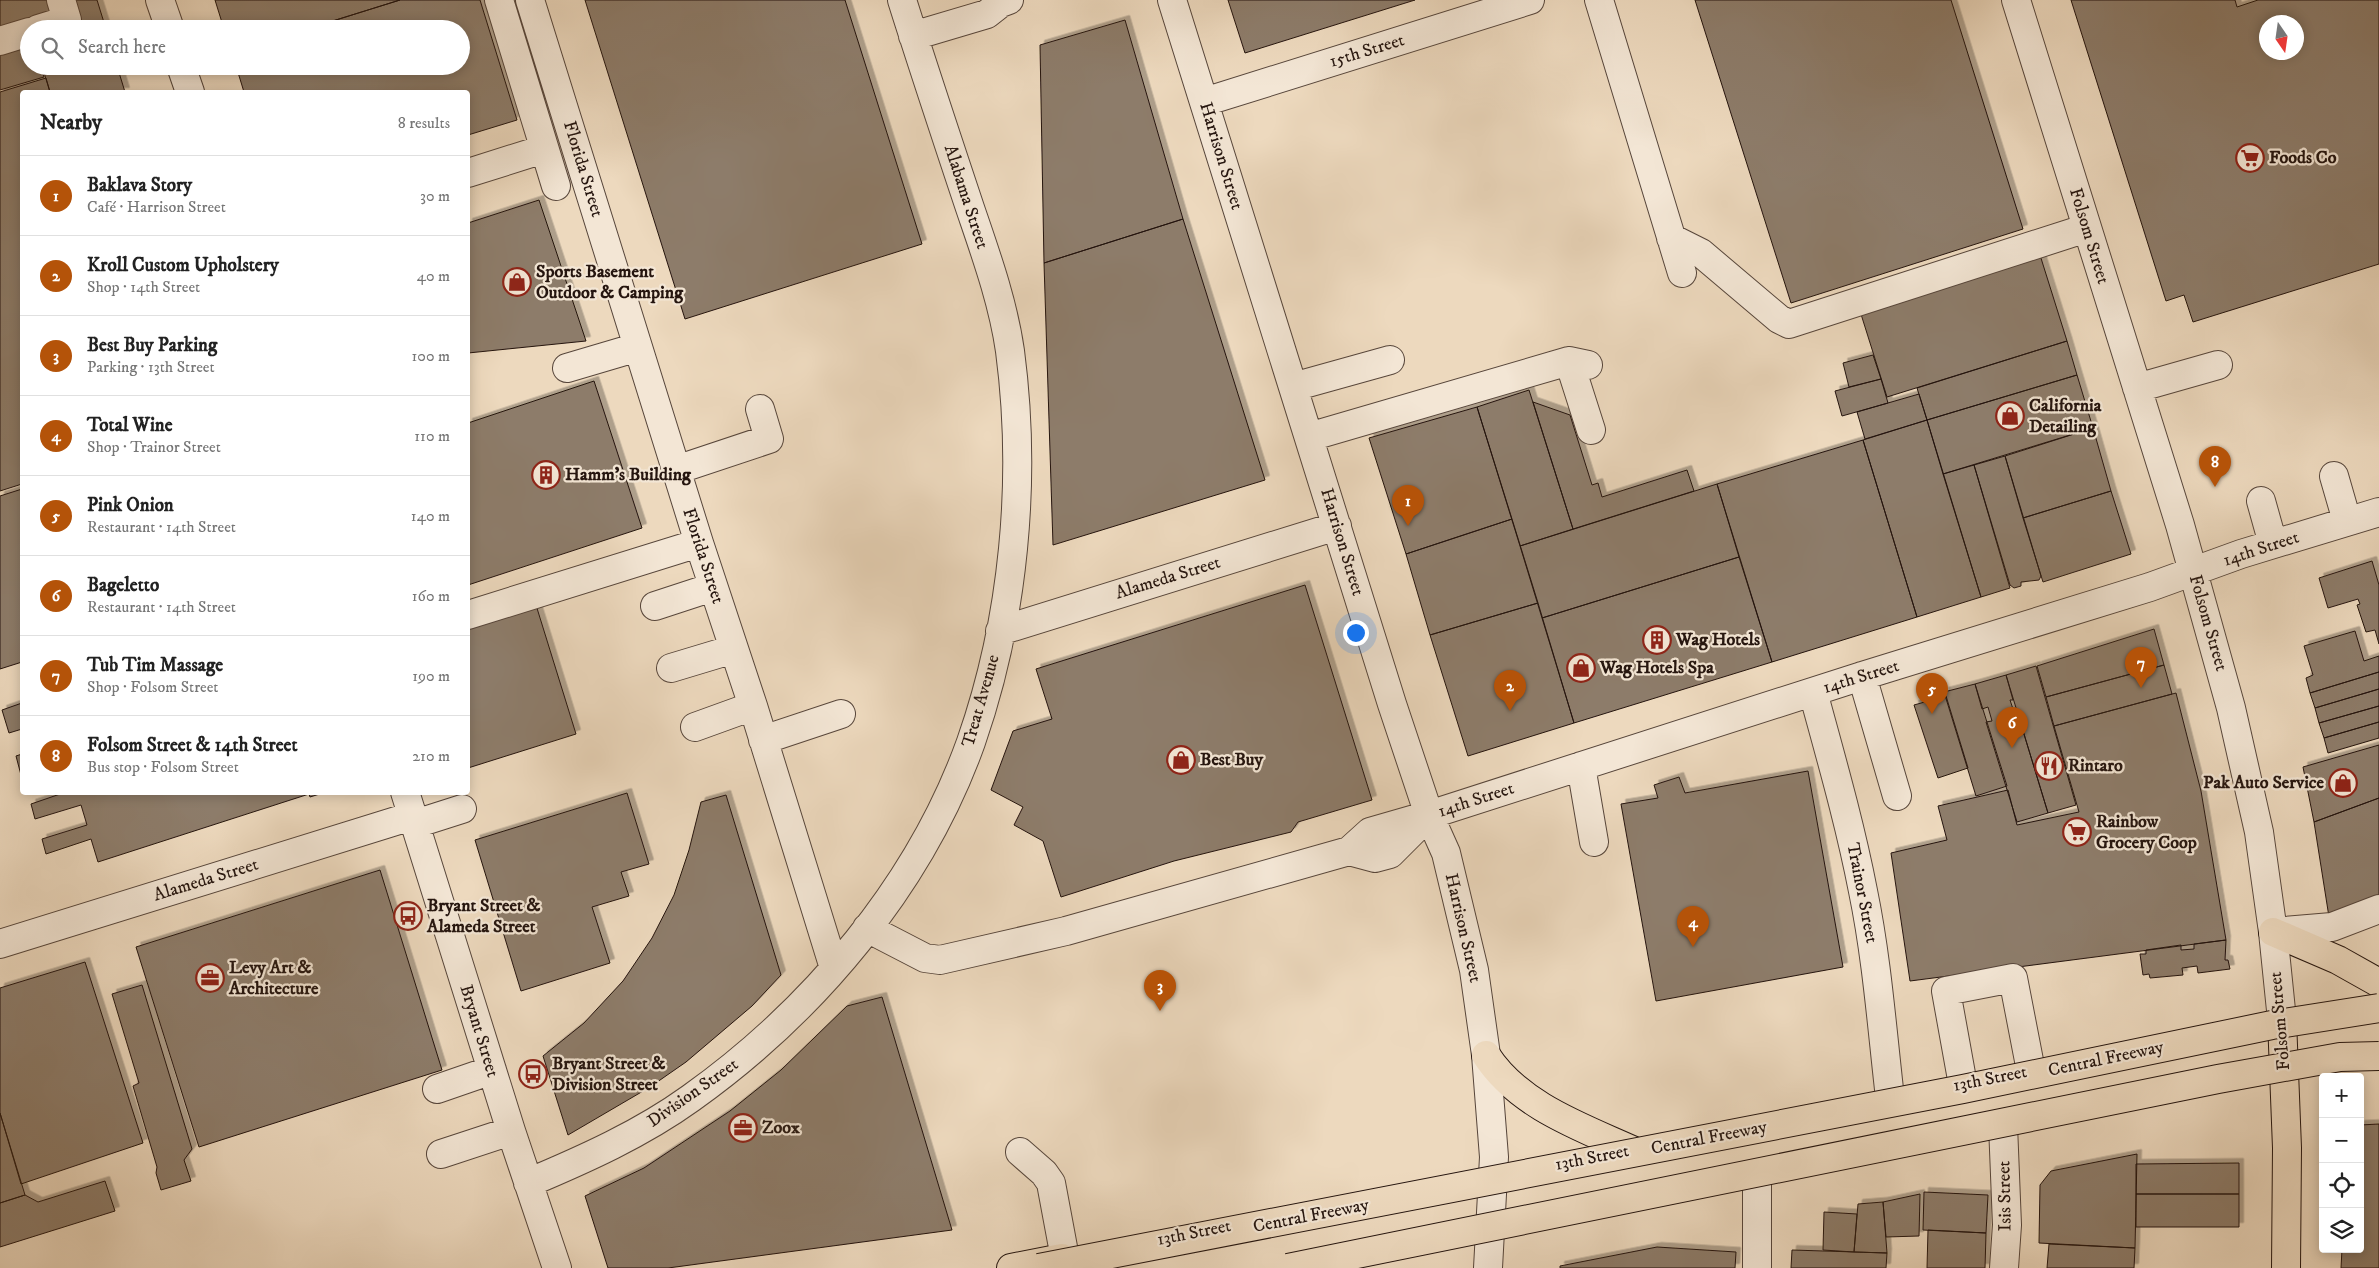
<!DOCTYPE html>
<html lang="en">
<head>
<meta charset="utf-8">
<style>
	:root { --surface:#fff; --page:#f6f6f6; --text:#222; --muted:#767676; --line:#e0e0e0; --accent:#b45309 }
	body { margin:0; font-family:"IM FELL DW Pica",serif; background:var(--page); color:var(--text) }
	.controls { position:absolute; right:15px; bottom:15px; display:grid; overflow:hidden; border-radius:5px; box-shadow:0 2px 12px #0003 }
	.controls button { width:45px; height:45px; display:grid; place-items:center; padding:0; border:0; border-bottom:1px solid var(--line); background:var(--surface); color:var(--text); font:25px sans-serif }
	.compass { position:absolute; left:2259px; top:15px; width:45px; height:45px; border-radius:50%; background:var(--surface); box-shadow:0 2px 12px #0003; rotate:167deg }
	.you { position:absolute; left:1355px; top:632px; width:18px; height:18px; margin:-12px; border:4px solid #fff; border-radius:50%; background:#1a73e8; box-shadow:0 0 0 8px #1a73e833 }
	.badge { display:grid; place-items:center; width:32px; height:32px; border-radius:50%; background:var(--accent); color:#fff; font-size:16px; font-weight:700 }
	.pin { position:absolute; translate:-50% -41px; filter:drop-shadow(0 1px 2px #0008) }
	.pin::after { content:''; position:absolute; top:26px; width:18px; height:15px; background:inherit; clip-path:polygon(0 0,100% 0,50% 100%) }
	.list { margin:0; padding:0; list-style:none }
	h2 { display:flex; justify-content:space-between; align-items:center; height:65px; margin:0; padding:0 20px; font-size:21px }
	h2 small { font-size:16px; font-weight:400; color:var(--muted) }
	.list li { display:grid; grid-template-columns:32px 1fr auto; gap:15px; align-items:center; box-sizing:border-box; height:80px; padding:0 20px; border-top:1px solid var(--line) }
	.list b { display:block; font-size:19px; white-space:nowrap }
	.list p { margin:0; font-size:16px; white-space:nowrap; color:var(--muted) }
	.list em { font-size:16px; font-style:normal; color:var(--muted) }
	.icon { flex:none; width:28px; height:28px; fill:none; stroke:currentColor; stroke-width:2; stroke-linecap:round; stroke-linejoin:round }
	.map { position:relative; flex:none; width:2379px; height:1268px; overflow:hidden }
	.search { position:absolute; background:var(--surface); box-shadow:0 2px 12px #0003; left:20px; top:20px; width:450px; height:55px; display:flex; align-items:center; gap:12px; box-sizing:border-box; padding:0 18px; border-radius:28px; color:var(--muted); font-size:19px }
	.panel { position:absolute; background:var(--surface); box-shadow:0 2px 12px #0003; left:20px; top:90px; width:450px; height:705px; border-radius:5px }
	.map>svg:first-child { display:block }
	.building { fill:#8d7b6a; stroke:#25150f; fill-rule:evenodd; filter:url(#shadow) }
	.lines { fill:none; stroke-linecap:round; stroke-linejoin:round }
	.minor-casing { stroke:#57463b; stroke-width:30 }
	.major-casing { stroke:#25150f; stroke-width:30 }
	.minor { stroke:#f3e6d5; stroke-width:28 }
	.major { stroke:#edd9be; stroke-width:28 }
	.highway-bridge-casing { stroke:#25150f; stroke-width:30; stroke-linecap:butt }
	.highway-bridge { stroke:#edd9be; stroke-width:28 }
	.labels { text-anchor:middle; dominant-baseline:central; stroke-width:4.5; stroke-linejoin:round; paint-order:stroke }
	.street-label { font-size:18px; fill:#25150f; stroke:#f3e6d5 }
	.poi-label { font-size:18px; font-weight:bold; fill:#25150f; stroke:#f3e6d5; text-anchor:start }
</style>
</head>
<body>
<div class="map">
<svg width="2379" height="1268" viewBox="0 0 2379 1268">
	<defs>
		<filter id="shadow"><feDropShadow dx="4.5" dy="-4.5" stdDeviation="0" flood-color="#0004"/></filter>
	</defs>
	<rect width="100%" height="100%" fill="#edd9be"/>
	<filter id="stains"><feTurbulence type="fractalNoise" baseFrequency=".004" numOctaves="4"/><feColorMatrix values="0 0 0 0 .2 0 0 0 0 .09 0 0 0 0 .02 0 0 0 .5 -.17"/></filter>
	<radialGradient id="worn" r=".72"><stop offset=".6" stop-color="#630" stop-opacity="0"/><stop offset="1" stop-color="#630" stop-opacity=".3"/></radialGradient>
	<path class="building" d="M0,0h97l9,29h-77v37h11l4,11 -44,13z
		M215,0h185l-93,29h-83z
		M400,0h80l37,120 -49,15v-43h-224l-8,-26h225v-37h-154z
		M585,0h260l77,244 -237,75z
		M1228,0h187l-170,53z
		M1695,0h256l72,229 -232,74z
		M2071,0h164l2,7 21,-7h121v264l-186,58 -9,-27 -18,6zM2266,22h30v30h-30z
		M1125,20l58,199 -139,44 -4,-218z
		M42,66h75l8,26h-75z
		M46,78l4,14h-28v392l-22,7v-399z
		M539,200l47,141 -118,12v-130z
		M1183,219l82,261 -212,65 -9,-282z
		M2040,255l27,86 -180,56 -27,-86z
		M2067,341l10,34 -150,45 -10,-32z
		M1873,355l8,24 -32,8 -6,-24z
		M2077,375l16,53 -150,46 -16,-54z
		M1881,379l7,24 -46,13 -7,-25z
		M594,381l48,147 -174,57v-162z
		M1529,390l44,139 -53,17 -43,-139z
		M1919,394l8,26 -62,19 -8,-27z
		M1533,402l37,13 22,70 6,-2 4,14 85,-27 7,21 -121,38z
		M1477,407l35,112 -106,35 -37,-116z
		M1927,420l54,177 -64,20 -54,-177z
		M2093,428l18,63 -88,27 -18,-62z
		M1863,440l54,177 -145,45 -55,-178z
		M2005,456l36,120 -2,4 -18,2v4l-7,2 -4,-3 -36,-120z
		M1974,465l36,123 -29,9 -38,-123z
		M1717,484l22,73 -197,61 -22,-72z
		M22,489v173l-22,7v-173z
		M2111,491l20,63 -88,28 -20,-64z
		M1512,519l26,84 -108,32 -24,-81z
		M1739,557l33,105 -198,61 -32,-105z
		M2372,561l7,24v59l-4,-14 -9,2 -9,-27 3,-1 -2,-5 -30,9 -9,-30z
		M1305,585l67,215 -74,22 -7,10 -117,29 -113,36 -18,-56 -29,-16 9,-18 -32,-17 22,-59 39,-12 -16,-50z
		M1538,603l36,120 -106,33 -38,-121z
		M536,605l40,129 -108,34v-142z
		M2154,629l10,36 -118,32 -9,-31z
		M2355,631l9,30 15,-5v16l-69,21 -4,-15 7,-3 -9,-29z
		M2164,665l8,29 -118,32 -8,-29z
		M2036,666l40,139 -28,8 -42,-138z
		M2379,672v17l-64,19 -5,-15z
		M2006,675l7,25h-3l4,12 3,-1 31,102 -31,9 -31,-100 6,-1 -4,-14 -6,2 -7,-25z
		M1975,684l32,102 -31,10 -32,-104z
		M2379,689v17l-60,17 -4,-15z
		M2176,693l25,98 25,149 -316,41 -19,-128 56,-13 -9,-34 70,-16 9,35 62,-13 -25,-86z
		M1946,696l22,72 -30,10 -24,-73z
		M22,703v26l-13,4 -7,-23z
		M2379,706v16l-55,16 -5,-15z
		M2379,722v16l-51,15 -4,-15z
		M2379,745v53l-65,24 -11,-55z
		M22,754v21h-1l-5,-19z
		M1808,771l35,196 -187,34 -35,-197 37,-6 -4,-13 25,-8 6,16z
		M66,792h260l-16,5 -1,-3 -211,68 -7,-23 -45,15 -4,-15 45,-14 -6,-20 -46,14 -4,-15z
		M627,793l22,71 -28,8 8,24 -37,11 18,56 -89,28 -46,-151z
		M726,795l55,180 -29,31 -66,56 -36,25 -82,48 -25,-79 41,-33 39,-42 29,-43 22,-43 15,-45 12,-48z
		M2379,798v100l-50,19 -15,-95z
		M380,870l62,200 -243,77 -63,-200z
		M2226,940l-1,20h3l2,9 -32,4 -1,-7 -15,2 1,7 -33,3 -1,-4 -6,1 -3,-21h6v-4l35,-5v5l13,-1v-5z
		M85,962l58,181 -122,41 -21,-71v-125z
		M142,985l50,164 -8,11 7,21 -30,9 -5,-17 1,-6 -24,-81 6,-3 -27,-89z
		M882,997l70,233 -284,38h-60l-23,-72 59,-28 86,-57 51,-41 66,-64z
		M0,1113l25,82 -25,8z
		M2379,1124v144h-38l1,-19h18v-124z
		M2137,1154l-2,94 -96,-5 1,-58 11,-14z
		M2239,1163v31h-103v-30z
		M105,1181l10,30 -115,36v-44l25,-8 13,7z
		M1924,1192l64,3 -2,38 -63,-3z
		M1920,1194l-1,42 -33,1 -3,-35z
		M2136,1194h103v33h-103z
		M1883,1202l4,51 -33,-1 4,-48z
		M1824,1212l33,2 -3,38 -31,-2z
		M1928,1230l58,3 -1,35h-58z
		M2049,1244l86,4 -1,20h-87z
		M1657,1247l79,5 -1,16h-175v-2z
		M1792,1250l95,3 -1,15h-95z"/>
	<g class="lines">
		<defs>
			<path id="minor" d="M160,0l10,29
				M499,0l57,186
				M530,0l169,543 54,163 81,262
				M1172,0l220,704 37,111 17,38 28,117 12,85 8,102 -6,111
				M1599,0l83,273
				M2016,0l164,525 51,183 28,124 14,100 9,88
				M38,29l29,-9 -6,-20
				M913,36l74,-22 14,-11 8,-3
				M0,41l29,-9
				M181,66l9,26
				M1204,102l326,-102
				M468,173l76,-24
				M1671,238l30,15 78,66 10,5 298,-96
				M1569,361l22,69
				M567,368l71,-21
				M1293,387l97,-27
				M2137,388l81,-23
				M1309,437l260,-76 19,4
				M676,470l93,-31 -9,-30
				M2334,476l13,45
				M2261,501l12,43
				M655,606l58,-19
				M468,615l231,-72
				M1000,631l337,-105
				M671,668l63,-19
				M1862,676l35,120
				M1813,692c18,66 37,132 50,199 14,68 19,138 27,207
				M695,727l58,-21
				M763,740l78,-26
				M1581,766l13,76
				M405,792l106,339 46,137
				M415,824l47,-15
				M1349,851l26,7 15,-4 36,-36
				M867,928l58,30 15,2 126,-29 283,-80 21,-19 59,-17 433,-139 288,-89 91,-33 138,-42
				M2273,932l59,-5 47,-18
				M0,944l412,-128
				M1963,1085l-17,-94 67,-13 18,93
				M437,1089l55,-19
				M2003,1125l4,100 -3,43
				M1020,1152l24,21 7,10 14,75
				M441,1154l70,-23
				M528,1183c57,-24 113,-49 163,-85 122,-87 229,-213 280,-356 43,-123 56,-262 39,-391 -7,-49 -24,-96 -40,-143 -23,-69 -46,-138 -68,-208
				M1757,1268v-94"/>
			<path id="major" d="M2273,932l65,28 41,23
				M2282,1020l5,128 -1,120
				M1486,1055c32,50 95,72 146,95
				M1011,1268l51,-10"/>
		</defs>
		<use href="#minor" class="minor-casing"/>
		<use href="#major" class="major-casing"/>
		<use href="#minor" class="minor"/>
		<use href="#major" class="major"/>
		<defs>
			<path id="highway-bridge" d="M1039,1268l924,-179 309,-64 107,-17
				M1288,1268l930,-189 122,-22 39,-1"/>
		</defs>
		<use href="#highway-bridge" class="highway-bridge-casing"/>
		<use href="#highway-bridge" class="highway-bridge"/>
	</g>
	<defs>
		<symbol id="supermarket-ring" viewBox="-11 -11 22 22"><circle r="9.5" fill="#f3e6d5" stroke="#8f2418" stroke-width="1.5"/><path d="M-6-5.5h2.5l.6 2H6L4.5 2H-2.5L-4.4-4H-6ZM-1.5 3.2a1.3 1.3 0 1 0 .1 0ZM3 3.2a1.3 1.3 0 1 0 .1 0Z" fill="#8f2418"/></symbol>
		<symbol id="shop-ring" viewBox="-11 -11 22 22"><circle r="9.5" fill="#f3e6d5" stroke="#8f2418" stroke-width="1.5"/><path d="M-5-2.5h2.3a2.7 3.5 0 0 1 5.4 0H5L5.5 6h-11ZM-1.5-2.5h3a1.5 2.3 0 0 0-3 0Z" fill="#8f2418"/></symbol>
		<symbol id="building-ring" viewBox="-11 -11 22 22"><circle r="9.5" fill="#f3e6d5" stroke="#8f2418" stroke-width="1.5"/><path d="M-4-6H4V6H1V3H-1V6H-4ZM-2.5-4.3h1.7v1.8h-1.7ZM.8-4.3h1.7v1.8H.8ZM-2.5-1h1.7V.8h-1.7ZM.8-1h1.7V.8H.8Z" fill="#8f2418"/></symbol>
		<symbol id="restaurant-ring" viewBox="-11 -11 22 22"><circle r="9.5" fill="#f3e6d5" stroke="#8f2418" stroke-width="1.5"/><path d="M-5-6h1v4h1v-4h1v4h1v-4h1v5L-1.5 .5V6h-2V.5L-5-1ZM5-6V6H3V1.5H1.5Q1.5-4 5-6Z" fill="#8f2418"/></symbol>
		<symbol id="bus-ring" viewBox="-11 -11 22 22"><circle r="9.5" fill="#f3e6d5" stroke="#8f2418" stroke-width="1.5"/><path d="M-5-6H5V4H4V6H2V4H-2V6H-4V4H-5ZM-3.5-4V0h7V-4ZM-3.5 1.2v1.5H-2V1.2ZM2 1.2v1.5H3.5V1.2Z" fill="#8f2418"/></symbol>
		<symbol id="office-ring" viewBox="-11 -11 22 22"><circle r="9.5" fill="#f3e6d5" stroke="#8f2418" stroke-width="1.5"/><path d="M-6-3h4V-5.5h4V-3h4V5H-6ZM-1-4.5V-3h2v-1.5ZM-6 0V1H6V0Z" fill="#8f2418"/></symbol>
	</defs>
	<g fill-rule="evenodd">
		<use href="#supermarket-ring" x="2234" y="142" width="32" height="32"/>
		<use href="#shop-ring" x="501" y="266" width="32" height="32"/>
		<use href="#shop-ring" x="1994" y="400" width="32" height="32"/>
		<use href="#building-ring" x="530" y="459" width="32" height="32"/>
		<use href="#building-ring" x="1641" y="624" width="32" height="32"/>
		<use href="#shop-ring" x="1565" y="652" width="32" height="32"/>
		<use href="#shop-ring" x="1165" y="744" width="32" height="32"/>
		<use href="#restaurant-ring" x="2033" y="750" width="32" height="32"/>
		<use href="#shop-ring" x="2327" y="767" width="32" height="32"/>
		<use href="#supermarket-ring" x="2061" y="816" width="32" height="32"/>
		<use href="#bus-ring" x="392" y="900" width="32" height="32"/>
		<use href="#office-ring" x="194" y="962" width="32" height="32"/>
		<use href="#bus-ring" x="517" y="1058" width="32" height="32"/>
		<use href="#office-ring" x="727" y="1112" width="32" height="32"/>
	</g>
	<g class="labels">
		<g class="street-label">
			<text transform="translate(1367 51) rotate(-17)">15th Street</text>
			<text transform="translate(1221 156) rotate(73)">Harrison Street</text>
			<text transform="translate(583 169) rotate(73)">Florida Street</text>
			<text transform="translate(966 197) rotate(72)">Alabama Street</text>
			<text transform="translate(2089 236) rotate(73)">Folsom Street</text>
			<text transform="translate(1342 542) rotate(73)">Harrison Street</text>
			<text transform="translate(2261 549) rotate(-18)">14th Street</text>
			<text transform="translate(703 556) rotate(72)">Florida Street</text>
			<text transform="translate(1168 578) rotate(-17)">Alameda Street</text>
			<text transform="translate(2208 623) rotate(74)">Folsom Street</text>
			<text transform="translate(1861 677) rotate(-17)">14th Street</text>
			<text transform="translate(981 701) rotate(-74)">Treat Avenue</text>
			<text transform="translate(1476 800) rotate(-18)">14th Street</text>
			<text transform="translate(206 880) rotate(-17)">Alameda Street</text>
			<text transform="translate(1862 893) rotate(79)">Trainor Street</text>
			<text transform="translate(1463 928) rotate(77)">Harrison Street</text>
			<text transform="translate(2280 1021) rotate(-95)">Folsom Street</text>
			<text transform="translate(479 1031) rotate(73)">Bryant Street</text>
			<text transform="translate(2106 1059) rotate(-12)">Central Freeway</text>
			<text transform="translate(1990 1079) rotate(-11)">13th Street</text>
			<text transform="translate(693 1093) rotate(-35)">Division Street</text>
			<text transform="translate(1709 1138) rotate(-11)">Central Freeway</text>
			<text transform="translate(1592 1158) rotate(-11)">13th Street</text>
			<text transform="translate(2005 1196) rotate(-91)">Isis Street</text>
			<text transform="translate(1311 1216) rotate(-11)">Central Freeway</text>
			<text transform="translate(1194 1233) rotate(-11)">13th Street</text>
		</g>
		<g class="poi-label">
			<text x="2269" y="158">Foods Co</text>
			<text x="536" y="272">Sports Basement<tspan x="536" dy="21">Outdoor &amp; Camping</tspan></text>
			<text x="2029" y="406">California<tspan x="2029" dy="21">Detailing</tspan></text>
			<text x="565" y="475">Hamm's Building</text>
			<text x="1676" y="640">Wag Hotels</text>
			<text x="1600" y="668">Wag Hotels Spa</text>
			<text x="1200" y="760">Best Buy</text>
			<text x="2068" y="766">Rintaro</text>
			<text x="2324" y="783" text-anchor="end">Pak Auto Service</text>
			<text x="2096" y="822">Rainbow<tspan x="2096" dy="21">Grocery Coop</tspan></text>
			<text x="427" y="906">Bryant Street &amp;<tspan x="427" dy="21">Alameda Street</tspan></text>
			<text x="229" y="968">Levy Art &amp;<tspan x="229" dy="21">Architecture</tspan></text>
			<text x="552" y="1064">Bryant Street &amp;<tspan x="552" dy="21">Division Street</tspan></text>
			<text x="762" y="1128">Zoox</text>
		</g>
	</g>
	<rect width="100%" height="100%" filter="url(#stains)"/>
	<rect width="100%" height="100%" fill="url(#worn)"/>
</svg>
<div class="controls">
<button>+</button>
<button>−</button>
<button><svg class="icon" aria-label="locate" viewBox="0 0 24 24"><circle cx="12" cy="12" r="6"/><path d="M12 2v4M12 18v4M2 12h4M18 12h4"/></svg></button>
<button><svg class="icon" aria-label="layers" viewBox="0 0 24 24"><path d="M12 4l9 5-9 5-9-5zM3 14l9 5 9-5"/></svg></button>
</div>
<svg class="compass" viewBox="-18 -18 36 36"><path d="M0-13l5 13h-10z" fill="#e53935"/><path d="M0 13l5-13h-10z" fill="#767676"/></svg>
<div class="you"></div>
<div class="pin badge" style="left:1408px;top:526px">1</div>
<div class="pin badge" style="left:1510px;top:711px">2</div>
<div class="pin badge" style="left:1160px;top:1011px">3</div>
<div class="pin badge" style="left:1693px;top:947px">4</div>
<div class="pin badge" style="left:1932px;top:714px">5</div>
<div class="pin badge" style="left:2012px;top:748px">6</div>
<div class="pin badge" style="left:2141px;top:688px">7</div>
<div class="pin badge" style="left:2215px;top:487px">8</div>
<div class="search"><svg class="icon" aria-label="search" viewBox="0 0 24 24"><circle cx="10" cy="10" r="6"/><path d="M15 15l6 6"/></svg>Search here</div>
<section class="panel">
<h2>Nearby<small>8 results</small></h2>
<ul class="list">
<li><span class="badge">1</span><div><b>Baklava Story</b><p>Café · Harrison Street</p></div><em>30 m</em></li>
<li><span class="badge">2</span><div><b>Kroll Custom Upholstery</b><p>Shop · 14th Street</p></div><em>40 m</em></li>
<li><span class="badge">3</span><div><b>Best Buy Parking</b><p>Parking · 13th Street</p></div><em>100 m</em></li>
<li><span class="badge">4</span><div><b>Total Wine</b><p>Shop · Trainor Street</p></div><em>110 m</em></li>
<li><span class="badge">5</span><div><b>Pink Onion</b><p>Restaurant · 14th Street</p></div><em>140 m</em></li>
<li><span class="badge">6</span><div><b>Bageletto</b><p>Restaurant · 14th Street</p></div><em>160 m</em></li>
<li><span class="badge">7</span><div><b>Tub Tim Massage</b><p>Shop · Folsom Street</p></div><em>190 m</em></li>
<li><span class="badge">8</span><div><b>Folsom Street &amp; 14th Street</b><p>Bus stop · Folsom Street</p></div><em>210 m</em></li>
</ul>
</section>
</div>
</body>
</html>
